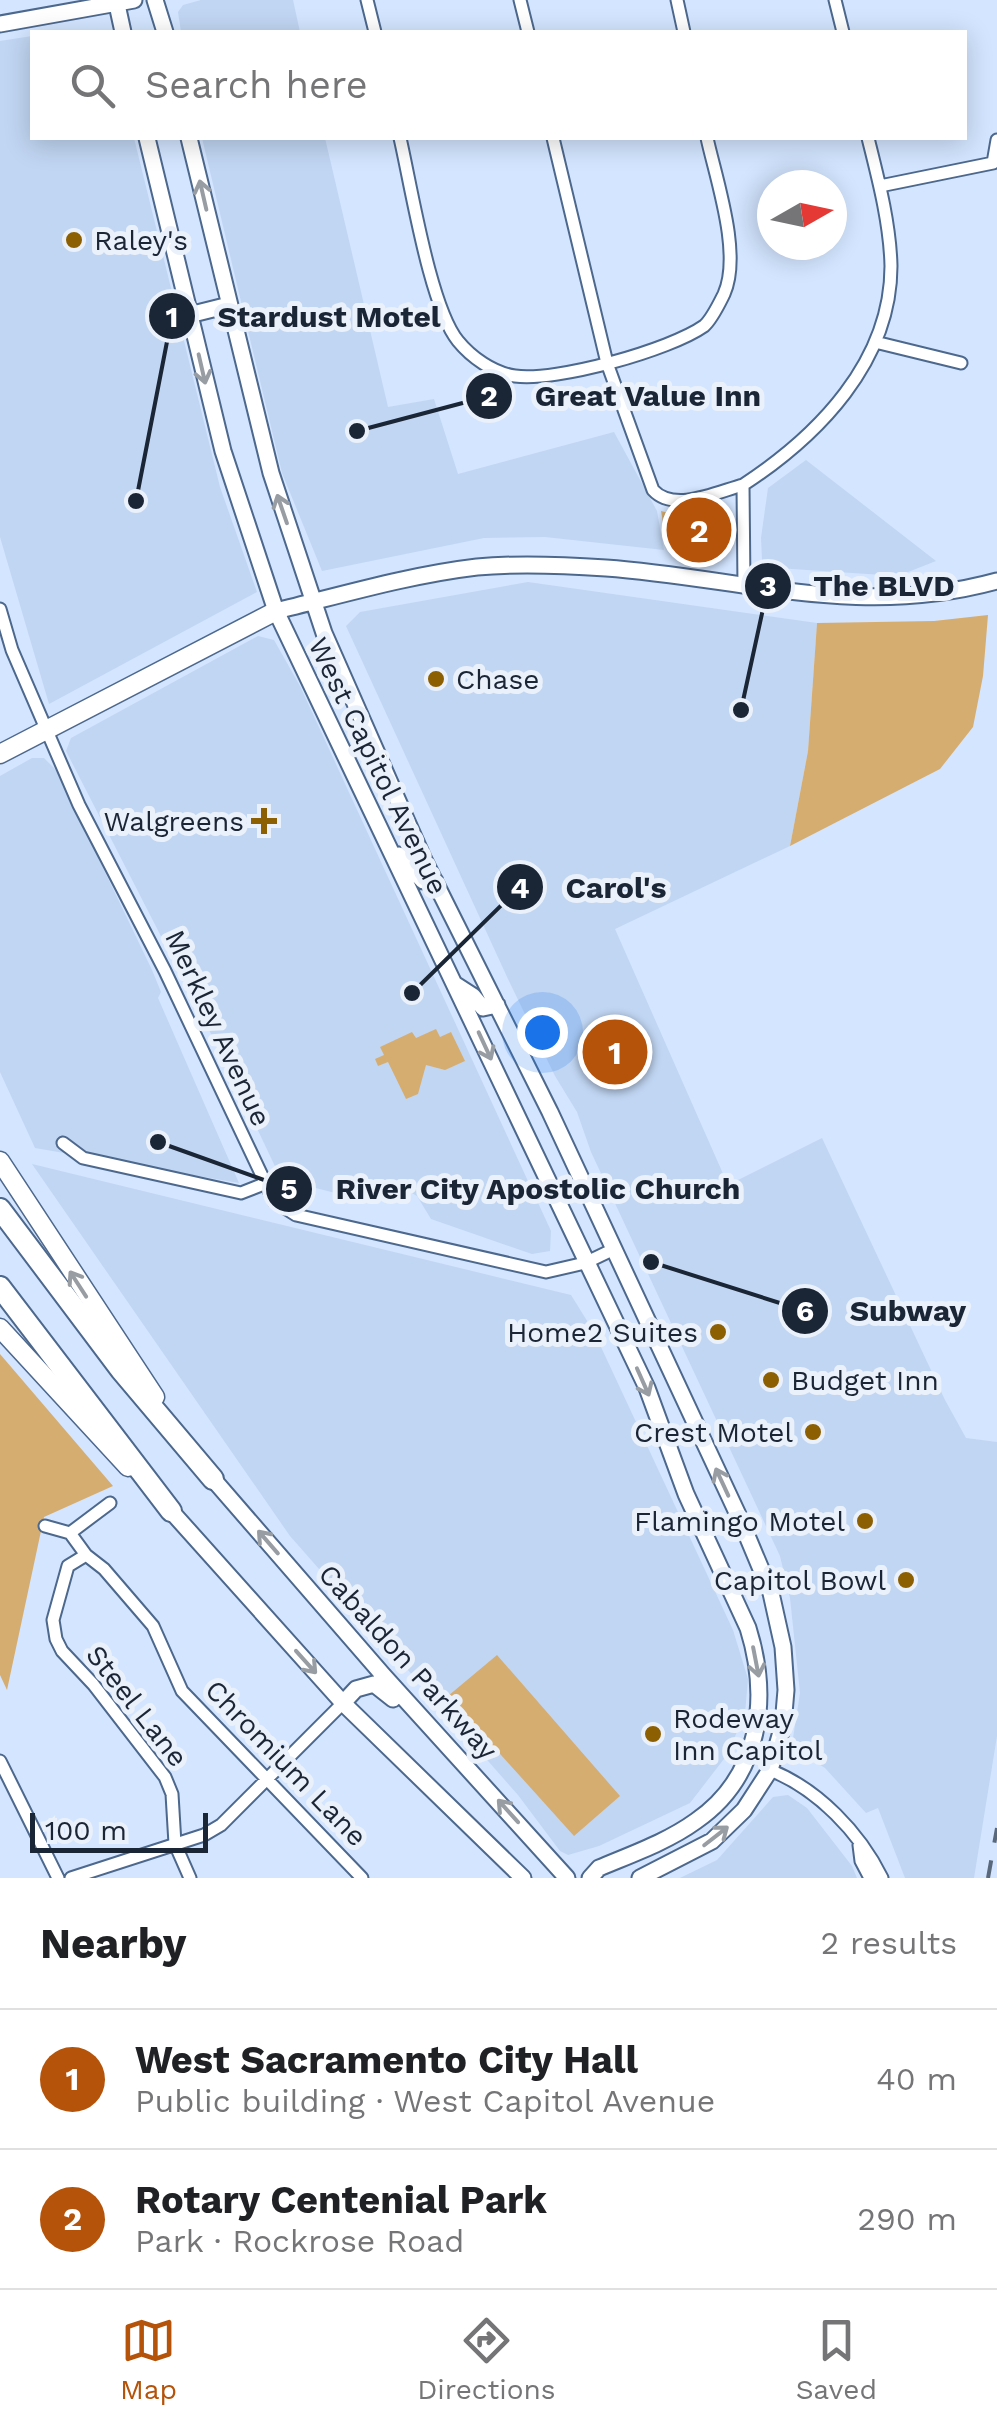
<!DOCTYPE html>
<html lang="en">
<head>
<meta charset="utf-8">
<style>
	:root { --surface:#fff; --page:#f2f2f2; --text:#202124; --muted:#757577; --line:#e0e0e0; --accent:#b45309 }
	body { margin:0; font-family:"Work Sans",sans-serif; background:var(--page); color:var(--text) }
	.compass { position:absolute; left:757px; top:170px; width:90px; height:90px; border-radius:50%; background:var(--surface); box-shadow:0 5px 25px #0003; rotate:81deg }
	.scale { position:absolute; left:30px; bottom:25px; width:178px; box-sizing:border-box; padding-left:10px; border:5px solid #1a2535; border-top:0; font-size:28px; line-height:35px; white-space:nowrap; color:#1a2535; -webkit-text-stroke:8px #ebf1fa; paint-order:stroke }
	.you { position:absolute; left:542px; top:1032px; width:35px; height:35px; margin:-25px; border:8px solid #fff; border-radius:50%; background:#1a73e8; box-shadow:0 0 0 15px #1a73e833 }
	.badge { display:grid; place-items:center; width:65px; height:65px; border-radius:50%; background:var(--accent); color:#fff; font-size:32px; font-weight:700 }
	.pin { position:absolute; translate:-50% -50%; border:5px solid #fff; box-shadow:0 2px 10px #0006 }
	.list { margin:0; padding:0; list-style:none }
	h2 { display:flex; justify-content:space-between; align-items:center; height:130px; margin:0; padding:0 40px; font-size:42px }
	h2 small { font-size:32px; font-weight:400; color:var(--muted) }
	.list li { display:grid; grid-template-columns:65px 1fr auto; gap:30px; align-items:center; box-sizing:border-box; height:140px; padding:0 40px; border-top:2px solid var(--line) }
	.list b { display:block; font-size:38px; white-space:nowrap }
	.list p { margin:0; font-size:32px; white-space:nowrap; color:var(--muted) }
	.list em { font-size:32px; font-style:normal; color:var(--muted) }
	.icon { flex:none; width:55px; height:55px; fill:none; stroke:currentColor; stroke-width:2; stroke-linecap:round; stroke-linejoin:round }
	.map { position:relative; flex:none; width:997px; height:1878px; overflow:hidden }
	.search { position:absolute; background:var(--surface); box-shadow:0 5px 25px #0003; left:30px; right:30px; top:30px; height:110px; display:flex; align-items:center; gap:25px; box-sizing:border-box; padding:0 35px; border-radius:0px; color:var(--muted); font-size:38px }
	.sheet { height:410px; background:var(--surface) }
	nav { display:flex; justify-content:space-around; align-items:center; box-sizing:border-box; height:140px; border-top:2px solid var(--line); background:var(--surface); font-size:28px; color:var(--muted) }
	nav a { display:grid; justify-items:center; gap:5px }
	nav .on { color:var(--accent) }
	.map>svg:first-child { display:block }
	.built { fill:#c1d6f3 }
	.green { fill:#d6ad70 }
	.lines { fill:none; stroke-linecap:round; stroke-linejoin:round }
	.street-casing { stroke:#4d688d; stroke-width:15 }
	.secondary-casing { stroke:#4d688d; stroke-width:19 }
	.primary-casing { stroke:#4d688d; stroke-width:21 }
	.highway-casing { stroke:#4d688d; stroke-width:24 }
	.street { stroke:#fff; stroke-width:11 }
	.secondary { stroke:#fff; stroke-width:15 }
	.primary { stroke:#fff; stroke-width:18 }
	.highway { stroke:#fff; stroke-width:20 }
	.rail { stroke:#5a687b; stroke-width:4; stroke-dasharray:18 18; stroke-linecap:butt }
	.oneway { stroke:#989da4 }
	.poi-dot { fill:#8c5f03; stroke:#ebf1fa; stroke-width:4 }
	.labels { text-anchor:middle; dominant-baseline:central; stroke-width:10; stroke-linejoin:round; paint-order:stroke }
	.poi-label { font-size:28px; fill:#1a2535; stroke:#ebf1fa; text-anchor:end }
	.street-label { font-size:28px; fill:#1a2535; stroke:#ebf1fa }
	.leader { fill:none; stroke:#1a2535; stroke-width:4 }
	.callout-dot { fill:#1a2535; stroke:#ebf1fa; stroke-width:4 }
	.mark-label { font-size:30px; text-anchor:middle; font-weight:bold; fill:#fff }
	.callout-label { font-size:30px; text-anchor:middle; font-weight:bold; fill:#1a2535; stroke:#ebf1fa; stroke-width:10; stroke-linejoin:round; paint-order:stroke }
</style>
</head>
<body>
<div class="map">
<svg width="997" height="1878" viewBox="0 0 997 1878">
	<rect width="100%" height="100%" fill="#d3e5ff"/>
	<path class="built" d="M201,0h92l7,32h-119l-3,-20 5,-7z
		M32,36v102h102l86,349 37,105 -208,112 -49,-167v-496z
		M202,138h123l63,269 46,-8 24,75 156,-42 43,79 7,39 -119,-13 -61,1 -162,33 -40,-98z
		M806,460l130,101 -38,15 -121,-8 -15,-8 -1,-22 7,-50z
		M528,582l289,41 -9,128 -18,95 -175,83 113,256 94,-47 123,262 21,38 31,4v294l-23,142h-69l-27,-70 -12,5 -41,-45 -25,-16 -9,-1 9,-58 -10,-95 -10,-42 -189,-404 -14,-40 -22,-36 -47,-97 -162,-353 14,-14z
		M258,636l16,4 26,46 251,545 -1,20 -18,3 -101,-35 -14,-23 -12,-7 -28,-6 -34,12 -62,-16 -54,-114 -161,-314 5,-13z
		M32,758h12l12,12 96,200 9,22 -3,6 81,185 -204,-35 -35,-76v-296z
		M32,1164l539,131 23,37 139,298 15,49 -3,34 -18,42 -37,48 -91,43 -31,9 -8,-4 -42,-56 -228,-259z
		M788,1795l19,13 45,58 5,12h-177l37,-18 56,-63z"/>
	<path class="green" d="M661,511l19,5 38,-1c16,10 17,23 7,38l-2,-3 -7,4 -49,-8z
		M988,615l-5,61 -10,51 -33,42 -150,77 18,-95 9,-128 117,-2z
		M436,1029l4,8 11,-5 14,29 -20,9 -19,-5 -8,29 -12,5 -18,-37 -10,4 -3,-7 9,-4 -4,-8 32,-15 4,6z
		M0,1354l113,132 -69,31 -37,173 -7,-15z
		M497,1655l123,141 -46,40 -126,-140z"/>
	<g class="lines">
		<defs>
			<path id="street" d="M367,0l8,32
				M520,0l8,32
				M677,0l7,32
				M835,0l8,32
				M400,138c11,47 30,169 58,203 13,16 35,32 57,35 41,6 155,-26 189,-50 8,-7 15,-22 20,-32 18,-40 -8,-115 -17,-156
				M553,138l54,225 46,127c21,23 64,2 90,-5
				M880,186l113,-23 4,-23
				M875,342l86,21
				M744,586l-1,-101c75,-49 148,-123 148,-219 -1,-43 -13,-88 -23,-128
				M0,609l12,41 67,155 86,166 109,230 22,14 250,57 39,-9 27,-13
				M63,1143l20,15 158,35 23,-9
				M45,1526l25,7 16,22
				M70,1533l40,-30
				M0,1761l58,117
				M770,1770c48,19 90,63 112,108
				M859,1845l2,16 9,17
				M71,1878l133,-43 17,-10 122,-122
				M190,1878l-15,-34 -3,-50 -7,-17 -72,-93 -31,-33 -6,-12 -3,-19 15,-54 18,-11 18,14 49,57 29,65 180,187"/>
			<path id="secondary" d="M116,0l7,32
				M155,0l10,32
				M0,24l134,-24
				M147,138l76,313 53,160 371,777 39,106 62,134c22,70 13,148 -52,193 -29,21 -64,33 -97,47l-9,10
				M189,138l82,335 53,160 100,227 126,252 190,407 31,74 12,54 3,43 -3,35 -13,45 -26,40 -32,31 -72,37
				M189,315l40,-10
				M276,611c66,-16 133,-36 201,-44 42,-4 86,-2 129,1 136,10 253,51 391,13
				M399,855l24,26h12
				M456,985l17,11 10,12 14,-3
				M213,1479l170,196 184,203
				M171,1511l172,192 180,175
				M343,1703l13,-14 18,-5 19,15"/>
			<path id="primary" d="M0,754l276,-143
				M0,1161l155,236
				M0,1328l128,139"/>
			<path id="highway" d="M0,1209l121,161 92,109
				M0,1287l171,224"/>
		</defs>
		<use href="#street" class="street-casing"/>
		<use href="#secondary" class="secondary-casing"/>
		<use href="#primary" class="primary-casing"/>
		<use href="#highway" class="highway-casing"/>
		<use href="#street" class="street"/>
		<use href="#secondary" class="secondary"/>
		<use href="#primary" class="primary"/>
		<use href="#highway" class="highway"/>
		<path class="rail" d="M988,1878l9,-50"/>
	</g>
	<defs><path id="oneway-shaft" d="M-6 0H5M1.5-3L5.5 0L1.5 3" fill="none" stroke-width="1.6" stroke-linecap="round" stroke-linejoin="round" transform="scale(2.5)"/></defs>
	<g class="oneway">
		<use href="#oneway-shaft" transform="translate(203 195) rotate(-103)"/>
		<use href="#oneway-shaft" transform="translate(202 369) rotate(77)"/>
		<use href="#oneway-shaft" transform="translate(282 509) rotate(-109)"/>
		<use href="#oneway-shaft" transform="translate(485 1046) rotate(65)"/>
		<use href="#oneway-shaft" transform="translate(78 1284) rotate(-123)"/>
		<use href="#oneway-shaft" transform="translate(643 1382) rotate(66)"/>
		<use href="#oneway-shaft" transform="translate(722 1482) rotate(-115)"/>
		<use href="#oneway-shaft" transform="translate(268 1542) rotate(-131)"/>
		<use href="#oneway-shaft" transform="translate(306 1662) rotate(48)"/>
		<use href="#oneway-shaft" transform="translate(756 1662) rotate(79)"/>
		<use href="#oneway-shaft" transform="translate(508 1811) rotate(-132)"/>
		<use href="#oneway-shaft" transform="translate(716 1836) rotate(-38)"/>
	</g>
	<g class="poi-dot">
		<circle cx="74" cy="240" r="10"/>
		<circle cx="436" cy="679" r="10"/>
		<path d="M259 806h10v10h10v10h-10v10h-10v-10h-10v-10h10z"/>
		<circle cx="718" cy="1332" r="10"/>
		<circle cx="771" cy="1380" r="10"/>
		<circle cx="813" cy="1432" r="10"/>
		<circle cx="865" cy="1521" r="10"/>
		<circle cx="906" cy="1580" r="10"/>
		<circle cx="653" cy="1734" r="10"/>
	</g>
	<g class="labels">
		<g class="poi-label">
			<text x="94" y="240" text-anchor="start">Raley's</text>
			<text x="456" y="679" text-anchor="start">Chase</text>
			<text x="244" y="821">Walgreens</text>
			<text x="698" y="1332">Home2 Suites</text>
			<text x="791" y="1380" text-anchor="start">Budget Inn</text>
			<text x="793" y="1432">Crest Motel</text>
			<text x="845" y="1521">Flamingo Motel</text>
			<text x="886" y="1580">Capitol Bowl</text>
			<text x="673" y="1718" text-anchor="start">Rodeway<tspan x="673" dy="32">Inn Capitol</tspan></text>
		</g>
		<g class="street-label">
			<text transform="translate(378 766) rotate(64)">West Capitol Avenue</text>
			<text transform="translate(218 1028) rotate(65)">Merkley Avenue</text>
			<text transform="translate(408 1662) rotate(48)">Cabaldon Parkway</text>
			<text transform="translate(137 1706) rotate(52)">Steel Lane</text>
			<text transform="translate(286 1763) rotate(46)">Chromium Lane</text>
		</g>
	</g>
	<path class="leader" d="M136 501L172 316M357 431L489 396M741 710L768 586M412 993L520 887M158 1142L289 1189M651 1262L805 1311"/>
	<g class="callout-dot">
		<circle cx="136" cy="501" r="10"/>
		<circle cx="357" cy="431" r="10"/>
		<circle cx="741" cy="710" r="10"/>
		<circle cx="412" cy="993" r="10"/>
		<circle cx="158" cy="1142" r="10"/>
		<circle cx="651" cy="1262" r="10"/>
		<circle cx="172" cy="316" r="25"/>
		<circle cx="489" cy="396" r="25"/>
		<circle cx="768" cy="586" r="25"/>
		<circle cx="520" cy="887" r="25"/>
		<circle cx="289" cy="1189" r="25"/>
		<circle cx="805" cy="1311" r="25"/>
	</g>
	<g class="mark-label">
		<text x="172" y="327">1</text>
		<text x="489" y="406">2</text>
		<text x="768" y="596">3</text>
		<text x="520" y="898">4</text>
		<text x="289" y="1199">5</text>
		<text x="805" y="1321">6</text>
	</g>
	<g class="callout-label">
		<text x="329" y="327">Stardust Motel</text>
		<text x="648" y="406">Great Value Inn</text>
		<text x="884" y="596">The BLVD</text>
		<text x="616" y="898">Carol's</text>
		<text x="538" y="1199">River City Apostolic Church</text>
		<text x="908" y="1321">Subway</text>
	</g>
</svg>
<svg class="compass" viewBox="-18 -18 36 36"><path d="M0-13l5 13h-10z" fill="#e53935"/><path d="M0 13l5-13h-10z" fill="#757577"/></svg>
<div class="scale">100 m</div>
<div class="you"></div>
<div class="pin badge" style="left:615px;top:1052px">1</div>
<div class="pin badge" style="left:699px;top:530px">2</div>
<div class="search"><svg class="icon" aria-label="search" viewBox="0 0 24 24"><circle cx="10" cy="10" r="6"/><path d="M15 15l6 6"/></svg>Search here</div>
</div>
<section class="sheet">
<h2>Nearby<small>2 results</small></h2>
<ul class="list">
<li><span class="badge">1</span><div><b>West Sacramento City Hall</b><p>Public building · West Capitol Avenue</p></div><em>40 m</em></li>
<li><span class="badge">2</span><div><b>Rotary Centenial Park</b><p>Park · Rockrose Road</p></div><em>290 m</em></li>
</ul>
</section>
<nav>
<a class="on"><svg class="icon" aria-label="map" viewBox="0 0 24 24"><path d="M3 6l6-2 6 2 6-2v14l-6 2-6-2-6 2zM9 4v14M15 6v14"/></svg>Map</a>
<a><svg class="icon" aria-label="directions" viewBox="0 0 24 24"><path d="M12 3l9 9-9 9-9-9zM9 14v-3h6M13 9l2 2-2 2"/></svg>Directions</a>
<a><svg class="icon" aria-label="saved" viewBox="0 0 24 24"><path d="M7 4h10v16l-5-4-5 4z"/></svg>Saved</a>
</nav>
</body>
</html>
